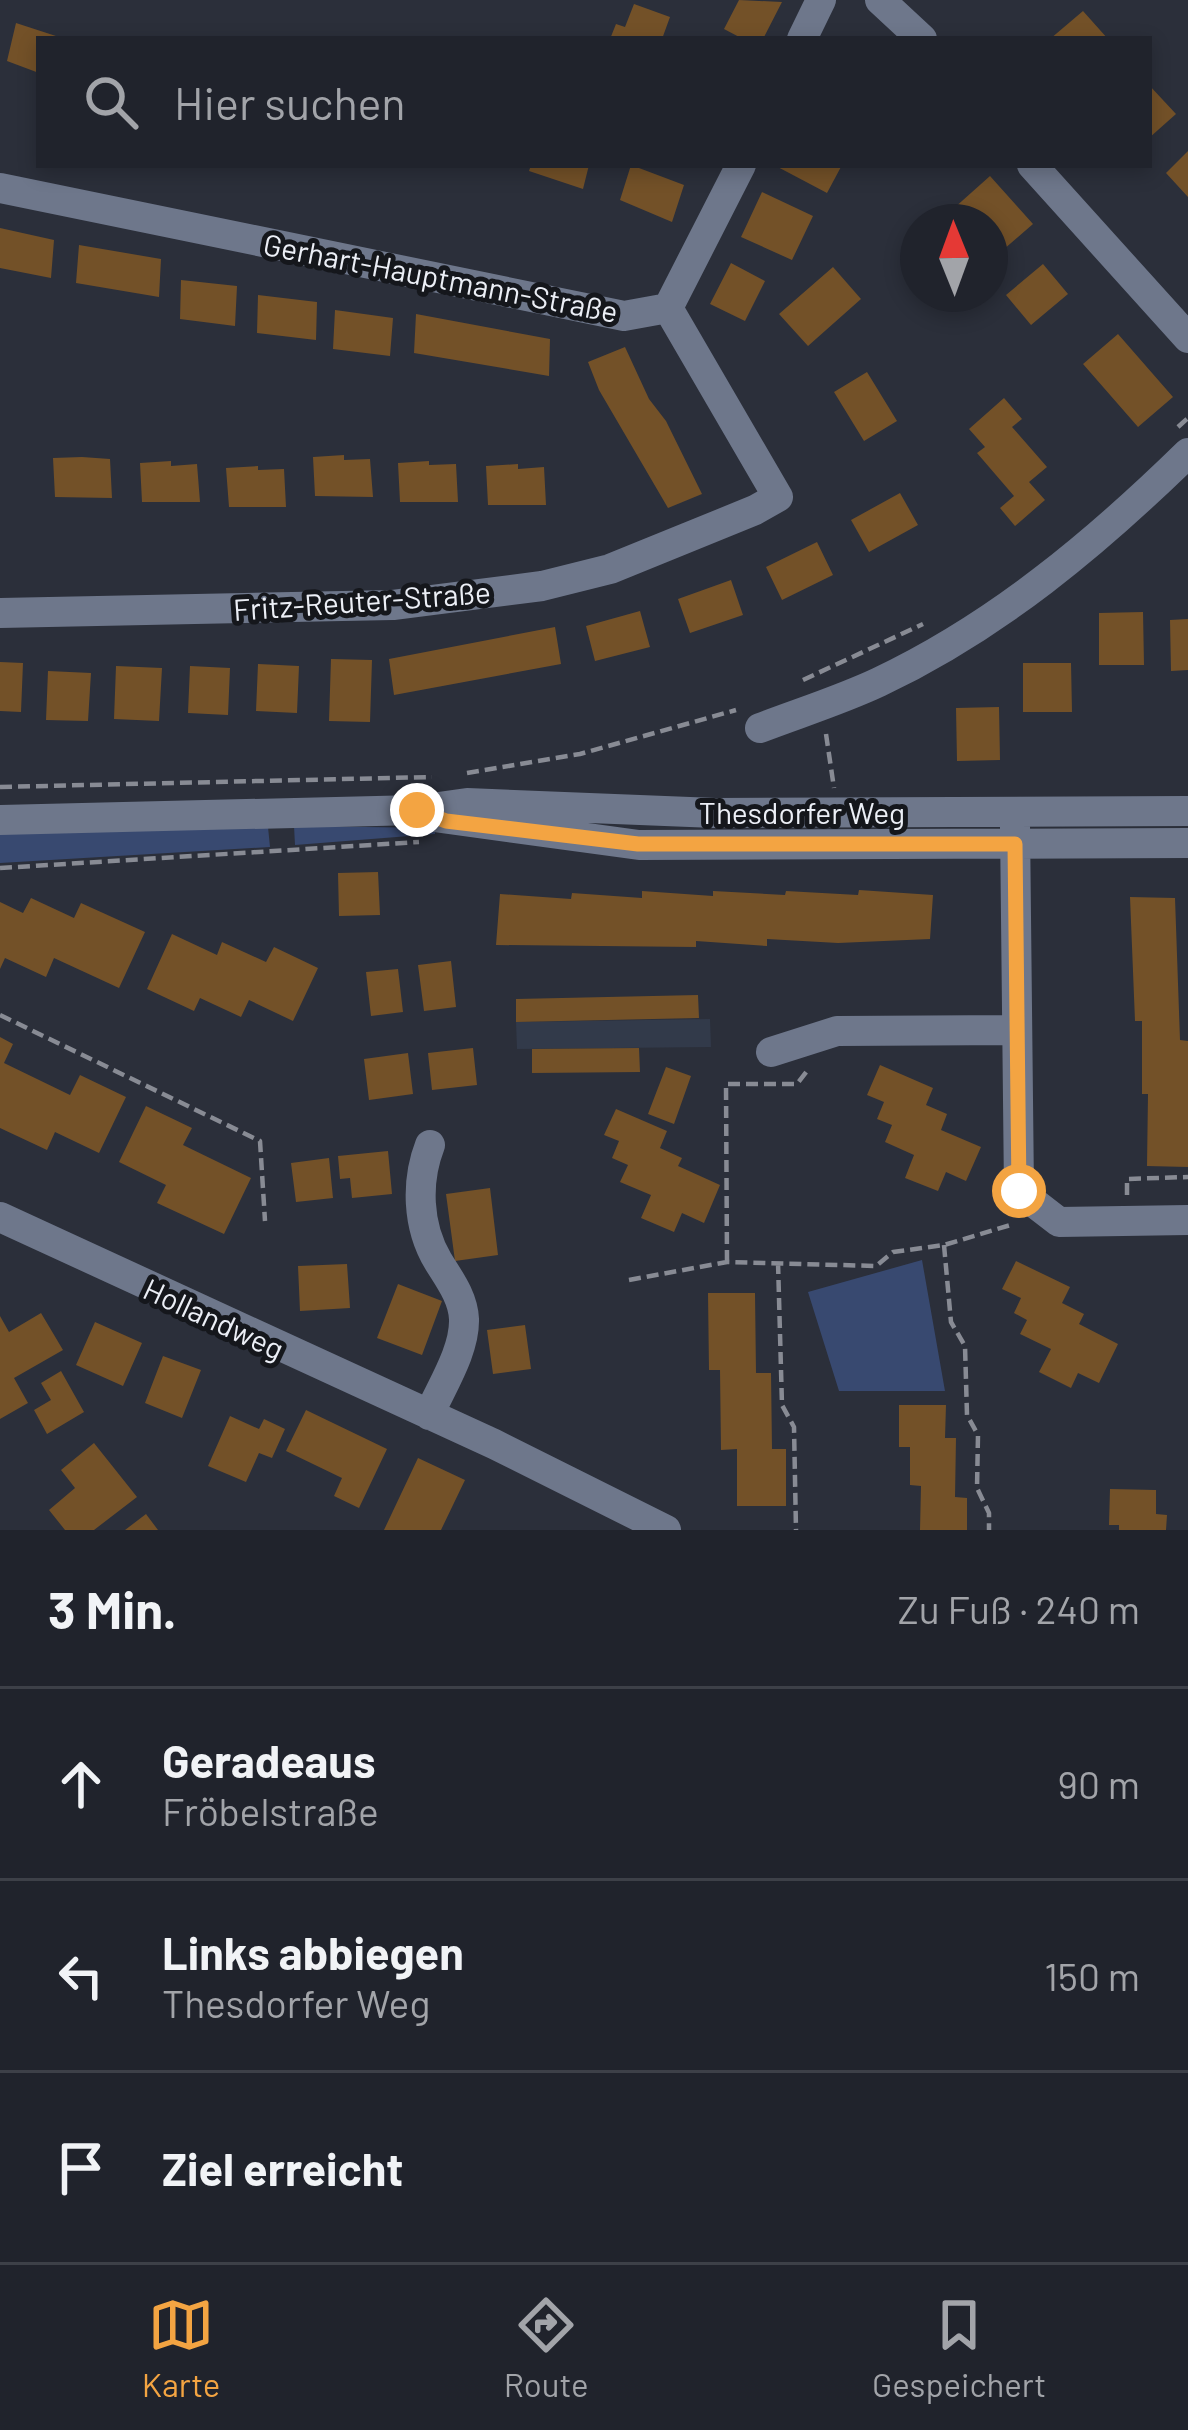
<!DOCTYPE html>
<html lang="de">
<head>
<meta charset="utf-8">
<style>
	:root { --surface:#20232c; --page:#2d2f38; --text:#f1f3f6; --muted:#a2a4a9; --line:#3d4048; --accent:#f3a442 }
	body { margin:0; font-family:Barlow,sans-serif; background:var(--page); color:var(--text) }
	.compass { position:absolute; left:900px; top:204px; width:108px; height:108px; border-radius:50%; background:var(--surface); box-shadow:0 6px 18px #0003; rotate:359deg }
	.stop { position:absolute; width:36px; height:36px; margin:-27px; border:9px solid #f3a442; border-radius:50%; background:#fff }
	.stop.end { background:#f3a442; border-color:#fff; box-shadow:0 3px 12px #0008 }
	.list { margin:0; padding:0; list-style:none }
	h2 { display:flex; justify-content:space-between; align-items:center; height:156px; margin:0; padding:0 48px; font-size:51px }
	h2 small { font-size:39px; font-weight:400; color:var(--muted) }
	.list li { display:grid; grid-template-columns:78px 1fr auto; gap:36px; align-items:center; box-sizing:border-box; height:192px; padding:0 48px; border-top:3px solid var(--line) }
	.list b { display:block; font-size:45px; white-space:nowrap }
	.list p { margin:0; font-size:39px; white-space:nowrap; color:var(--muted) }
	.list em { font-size:39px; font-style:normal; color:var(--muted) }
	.icon { flex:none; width:66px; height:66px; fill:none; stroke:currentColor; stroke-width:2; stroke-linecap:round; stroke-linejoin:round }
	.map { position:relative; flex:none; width:1188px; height:1530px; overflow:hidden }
	.search { position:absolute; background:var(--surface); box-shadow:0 6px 18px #0003; left:36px; right:36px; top:36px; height:132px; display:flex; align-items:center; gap:30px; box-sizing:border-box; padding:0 42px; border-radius:0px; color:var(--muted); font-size:45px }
	.sheet { height:732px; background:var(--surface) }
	nav { display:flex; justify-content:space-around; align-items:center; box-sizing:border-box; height:168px; border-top:3px solid var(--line); background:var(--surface); font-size:33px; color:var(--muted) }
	nav a { display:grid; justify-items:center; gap:6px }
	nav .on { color:var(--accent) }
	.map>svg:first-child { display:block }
	.built { fill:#323a4a }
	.green { fill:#384970 }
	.building { fill:#735128 }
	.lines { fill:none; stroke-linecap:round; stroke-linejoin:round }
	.path { stroke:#888b94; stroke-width:4.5; stroke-dasharray:12 6; stroke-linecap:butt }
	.minor { stroke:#6e778b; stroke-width:30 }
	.route { stroke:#f3a442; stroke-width:15 }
	.labels { text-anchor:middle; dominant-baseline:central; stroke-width:10; stroke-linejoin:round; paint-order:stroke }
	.street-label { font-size:30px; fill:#eceff6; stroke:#15171c }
</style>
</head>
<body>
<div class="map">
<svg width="1188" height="1530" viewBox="0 0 1188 1530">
	<rect width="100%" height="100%" fill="#2b2f3a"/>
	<path class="built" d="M710,1019l1,28 -194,2 -1,-27z"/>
	<path class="green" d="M294,826l141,2v6l-140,11z
		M268,827l2,20 -270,16v-33z
		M922,1260l23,131h-106l-31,-99z"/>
	<path class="building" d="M739,0l43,2 -19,37h-20l-19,-10z
		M634,4l36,13 -8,22h-52l6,-15 9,3z
		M1083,11l25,28h-58z
		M16,23l43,14 -20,2v34l-32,-12z
		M1149,85l27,29 -27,24z
		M1188,151v46l-22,-24z
		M531,165h58l-6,24 -54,-18z
		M631,165l53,20 -12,37 -52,-22z
		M774,165h68l-15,28z
		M990,176l43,48 -37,32 -6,-6v-28h-25l-12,-13z
		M762,192l51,24 -21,44 -51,-23z
		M0,228l54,12 -3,38 -51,-10z
		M79,245l82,14 -2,38 -83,-14z
		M731,263l34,18 -20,40 -35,-17z
		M1043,264l25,30 -37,31 -25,-30z
		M833,267l28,32 -53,47 -29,-32z
		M181,280l56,6 -2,40 -55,-7z
		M258,295l59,7 -1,38 -59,-7z
		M335,310l58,8 -3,38 -57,-7z
		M416,314l134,25 -1,37 -135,-23z
		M1118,334l55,63 -35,30 -55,-63z
		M625,347l24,52 17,22 36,73 -34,14 -69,-118 -11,-28z
		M867,372l30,49 -33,20 -30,-49z
		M1004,398l18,21 -10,8 35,40 -18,15 16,18 -30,26 -15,-18 14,-12 -37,-43 8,-6 -16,-18z
		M344,455v5l26,-1 3,38 -58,-1 -2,-39z
		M82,457l28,2 2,39 -57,-1 -2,-39z
		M171,461v5l26,-2 3,38h-58l-2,-39z
		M429,461v4l27,-1 2,38h-58l-2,-39z
		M518,464v5l26,-2 2,38h-58l-2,-39z
		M258,466v4l26,-1 2,38h-57l-3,-39z
		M900,493l18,32 -49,27 -18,-32z
		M817,542l16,33 -51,25 -16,-33z
		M731,580l12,35 -53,18 -12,-34z
		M640,611l10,36 -55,14 -9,-35z
		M1143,612l1,53h-45v-52z
		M1188,619v51l-17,1 -1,-51z
		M555,627l6,37 -167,31 -5,-36z
		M331,659l41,1 -2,62 -41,-1z
		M0,662l23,1 -2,49 -21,-1z
		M1023,663h48l1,49h-49z
		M258,664l41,2 -2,47 -41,-2z
		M116,666l46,2 -3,53 -45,-2z
		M190,666l40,2 -2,47 -40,-2z
		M48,671l43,2 -3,48 -42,-1z
		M999,707l1,53 -43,1 -1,-53z
		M378,872l2,43 -41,1 -1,-43z
		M859,890l74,5 -3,44 -92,4 -71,-4v7l-71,-5v6l-200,-2 4,-51 71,5 1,-6 70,5v-7l71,5v-5l72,4 1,-4 72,4z
		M1130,897l45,1 5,142 8,1v126l-41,-1 1,-72h-6v-73h-7z
		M31,898l43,20 7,-15 64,29 -26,56 -65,-30 -8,19 -41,-19 -5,11v-67l23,11z
		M172,934l45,21 5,-13 44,20 8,-15 44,21 -25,53 -44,-21 -8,17 -41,-19 -6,13 -47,-22z
		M451,961l5,46 -32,4 -6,-46z
		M398,969l5,43 -32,4 -5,-44z
		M698,995l1,23 -183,4v-23z
		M0,1037l13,7 -9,19 66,32 10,-20 46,22 -27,56 -44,-21 -8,18 -47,-22z
		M473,1048l4,37 -45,5 -4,-37z
		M639,1048l1,24 -108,1v-24z
		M408,1053l5,41 -44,6 -5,-41z
		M880,1065l53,23 -7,17 21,9 -6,16 40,17 -15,34 -20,-9 -8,19 -33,-13 9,-23 -29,-13 7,-17 -15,-6 7,-17 -17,-7z
		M666,1067l25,9 -17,48 -26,-10z
		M146,1106l46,22 -9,17 68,33 -27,56 -67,-31 9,-18 -47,-23z
		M616,1109l51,22 -7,17 22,10 -4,8 42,19 -16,38 -22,-10 -8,19 -33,-14 10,-23 -31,-13 8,-17 -16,-7 7,-17 -15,-6z
		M388,1151l4,43 -40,4 -2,-20 -10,1 -2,-23z
		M329,1158l4,40 -37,4 -5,-39z
		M490,1188l8,67 -43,6 -9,-67z
		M1016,1261l54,26 -8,16 22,11 -5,10 39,20 -19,39 -21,-10 -7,15 -32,-16 12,-23 -31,-15 7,-14 -13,-7 7,-15 -19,-9z
		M347,1264l3,44 -50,3 -2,-45z
		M398,1284l44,17 -20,54 -45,-17z
		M708,1293h47l1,80h15l1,76h14v57h-49v-57l-16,1 -1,-80h-11z
		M41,1313l22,37 -49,28 14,25 -28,16v-103l9,16z
		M95,1322l47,21 -19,43 -47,-21z
		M525,1325l6,44 -38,5 -6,-44z
		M163,1356l38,14 -19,48 -37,-15z
		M61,1371l23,41 -37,22 -13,-24 17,-10 -10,-17z
		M899,1405h47l-1,33h11l-1,59 12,1v32h-47l1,-44 -11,-1v-38h-11z
		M306,1410l81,39 -28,59 -25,-12 8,-18 -56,-27z
		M230,1416l29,13 5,-10 21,10 -13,29 -13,-5 -13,29 -38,-16z
		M94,1443l43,54 -43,33h-29l-16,-20 26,-22 -14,-18z
		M418,1458l47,22 -24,50h-57z
		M1110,1489l46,1v24l11,1 -1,15h-47v-5h-10z
		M146,1514l12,16h-33z"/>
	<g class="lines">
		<path class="path" d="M1178,427l10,-9
			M803,680l120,-56
			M826,734l8,54
			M467,773l113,-19 156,-44
			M0,787l432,-10
			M0,868l419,-26
			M0,1015l260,126 5,80
			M1127,1195v-16l61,-2
			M944,1245l7,77 14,24 2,69 11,20 -1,53 12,25v17
			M727,1262l-1,-178h71l10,-13
			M778,1262l4,143 12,22 2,103
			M629,1280l98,-18 149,4 17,-14 51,-7 70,-21"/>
		<path class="minor" d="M880,0l42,39
			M802,39l19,-39
			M1032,165l156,173
			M0,188l624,128 44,-8
			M668,308l73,-143
			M0,613l393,-8 149,-19 68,-17 145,-59 23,-13 -110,-189
			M760,728c39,-15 81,-28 119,-46 118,-56 217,-139 309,-229
			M434,817l205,28 549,-2
			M0,820l417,-10 50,-7 248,10 473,-2
			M1015,825l4,366 40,31 129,-2
			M771,1052l66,-21 179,-1
			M0,1217l494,227 172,86
			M429,1415c12,-28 36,-64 35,-96 -1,-22 -15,-40 -26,-58 -21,-35 -22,-80 -8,-116"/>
	</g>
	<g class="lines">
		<path class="route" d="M417,810l29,11 192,23h377l4,347"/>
	</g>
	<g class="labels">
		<g class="street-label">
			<text transform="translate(441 277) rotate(11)">Gerhart-Hauptmann-Straße</text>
			<text transform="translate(362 600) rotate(-4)">Fritz-Reuter-Straße</text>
			<text x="802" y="812">Thesdorfer Weg</text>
			<text transform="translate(214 1318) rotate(25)">Hollandweg</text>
		</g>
	</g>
</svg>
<svg class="compass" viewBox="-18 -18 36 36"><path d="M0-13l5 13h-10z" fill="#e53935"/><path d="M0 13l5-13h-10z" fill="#a2a4a9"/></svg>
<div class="stop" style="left:1019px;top:1191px"></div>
<div class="stop end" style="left:417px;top:810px"></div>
<div class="search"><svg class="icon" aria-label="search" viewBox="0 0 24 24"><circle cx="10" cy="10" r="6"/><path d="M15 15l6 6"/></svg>Hier suchen</div>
</div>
<section class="sheet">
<h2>3 Min.<small>Zu Fuß · 240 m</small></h2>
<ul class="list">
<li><svg class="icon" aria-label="ahead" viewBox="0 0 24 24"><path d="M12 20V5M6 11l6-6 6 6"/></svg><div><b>Geradeaus</b><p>Fröbelstraße</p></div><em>90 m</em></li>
<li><svg class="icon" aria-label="left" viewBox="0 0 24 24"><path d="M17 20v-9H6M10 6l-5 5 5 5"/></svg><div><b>Links abbiegen</b><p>Thesdorfer Weg</p></div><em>150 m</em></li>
<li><svg class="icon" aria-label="arrive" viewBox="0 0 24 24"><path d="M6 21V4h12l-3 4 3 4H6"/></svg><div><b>Ziel erreicht</b></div></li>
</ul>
</section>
<nav>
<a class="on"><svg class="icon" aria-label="map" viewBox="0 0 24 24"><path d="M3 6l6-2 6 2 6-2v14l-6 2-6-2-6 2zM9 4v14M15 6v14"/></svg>Karte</a>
<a><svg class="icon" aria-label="directions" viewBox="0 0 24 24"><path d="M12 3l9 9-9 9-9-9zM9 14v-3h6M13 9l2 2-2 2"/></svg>Route</a>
<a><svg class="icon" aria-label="saved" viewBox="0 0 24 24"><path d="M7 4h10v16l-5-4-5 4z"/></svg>Gespeichert</a>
</nav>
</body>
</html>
